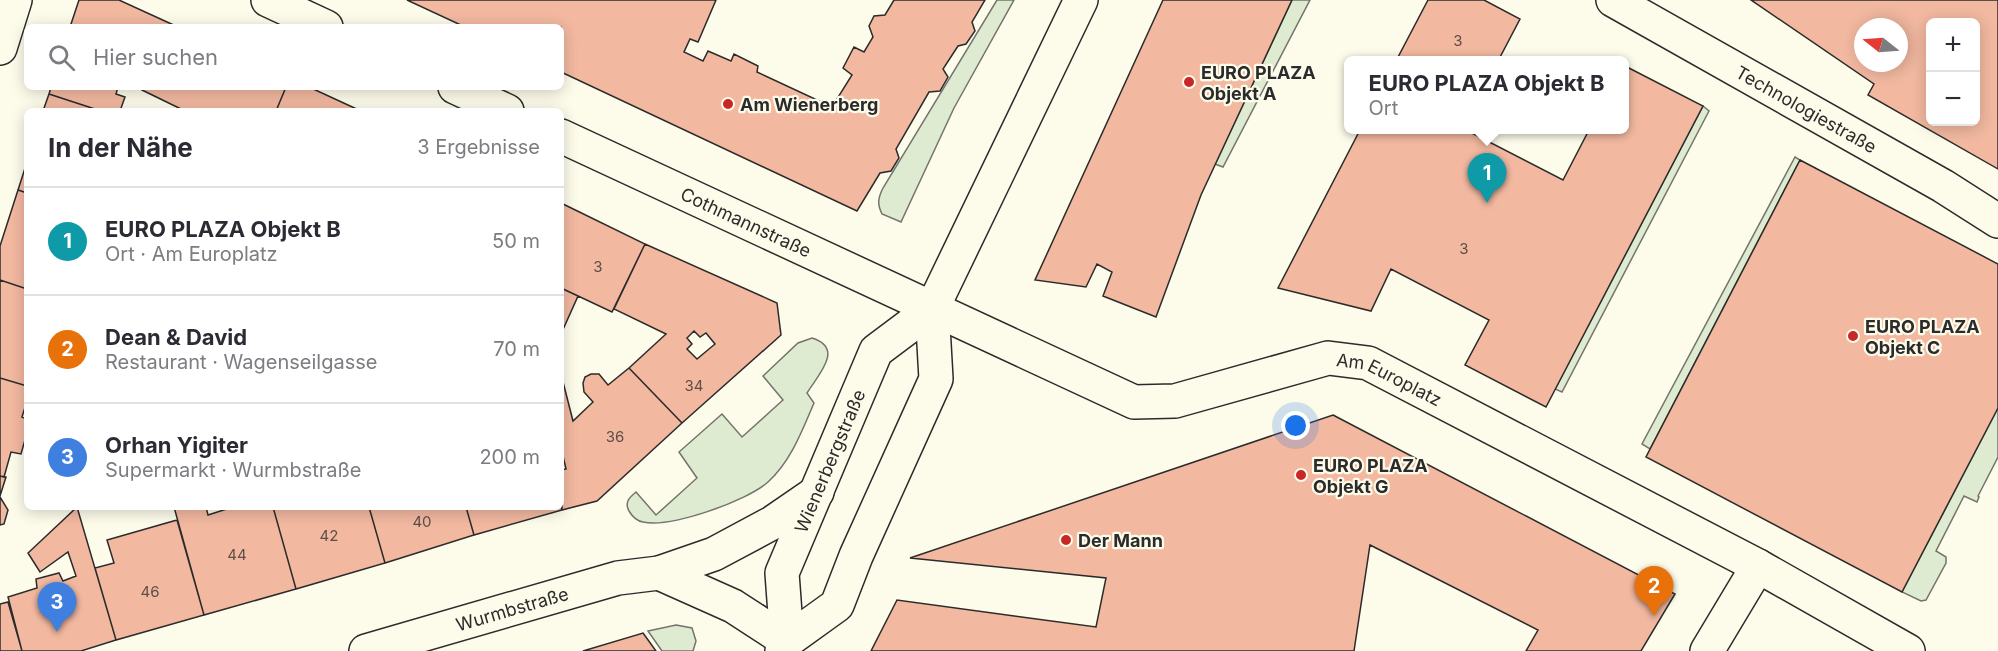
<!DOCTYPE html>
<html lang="de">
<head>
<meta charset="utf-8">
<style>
	:root { --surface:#fff; --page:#f2f2f3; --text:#2b2b33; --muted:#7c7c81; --line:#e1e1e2; --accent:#2563eb }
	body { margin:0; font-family:Inter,sans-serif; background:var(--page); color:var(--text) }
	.controls { position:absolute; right:18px; top:18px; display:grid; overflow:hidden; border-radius:9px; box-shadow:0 3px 15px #0003 }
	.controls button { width:54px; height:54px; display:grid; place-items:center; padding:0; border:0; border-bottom:2px solid var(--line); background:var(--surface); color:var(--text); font:30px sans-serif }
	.compass { position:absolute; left:1854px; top:18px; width:54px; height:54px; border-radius:50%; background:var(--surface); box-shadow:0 3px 15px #0003; rotate:287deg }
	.you { position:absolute; left:1296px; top:426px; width:21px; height:21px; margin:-15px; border:4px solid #fff; border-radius:50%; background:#1a73e8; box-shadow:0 0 0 9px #1a73e833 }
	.badge { display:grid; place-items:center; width:39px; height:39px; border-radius:50%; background:var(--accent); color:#fff; font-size:20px; font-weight:700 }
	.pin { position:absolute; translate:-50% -50px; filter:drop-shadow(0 2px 3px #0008) }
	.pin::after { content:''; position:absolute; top:32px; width:21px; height:18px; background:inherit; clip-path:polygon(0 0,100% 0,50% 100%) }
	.popup { position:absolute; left:1344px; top:56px; width:285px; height:78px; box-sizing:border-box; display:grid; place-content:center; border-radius:9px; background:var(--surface); filter:drop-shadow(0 2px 4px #0005); font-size:20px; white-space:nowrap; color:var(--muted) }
	.popup b { font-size:22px; color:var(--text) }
	.popup::after { content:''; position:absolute; left:50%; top:100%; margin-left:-12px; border:12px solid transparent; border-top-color:var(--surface) }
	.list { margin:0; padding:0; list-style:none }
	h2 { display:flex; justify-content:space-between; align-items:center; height:78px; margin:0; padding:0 24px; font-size:26px }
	h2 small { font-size:20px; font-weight:400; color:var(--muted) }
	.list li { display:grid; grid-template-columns:39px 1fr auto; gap:18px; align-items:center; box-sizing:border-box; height:108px; padding:0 24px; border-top:2px solid var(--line) }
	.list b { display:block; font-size:22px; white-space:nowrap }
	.list p { margin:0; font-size:20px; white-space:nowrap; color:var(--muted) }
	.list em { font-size:20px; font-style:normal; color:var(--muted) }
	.icon { flex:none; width:33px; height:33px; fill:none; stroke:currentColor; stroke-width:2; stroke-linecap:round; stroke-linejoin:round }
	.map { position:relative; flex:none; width:1998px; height:651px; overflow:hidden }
	.search { position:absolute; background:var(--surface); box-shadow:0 3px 15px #0003; left:24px; top:24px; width:540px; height:66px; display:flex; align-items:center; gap:15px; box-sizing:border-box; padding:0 21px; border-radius:9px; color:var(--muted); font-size:22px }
	.panel { position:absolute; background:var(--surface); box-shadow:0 3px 15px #0003; left:24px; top:108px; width:540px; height:402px; border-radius:9px }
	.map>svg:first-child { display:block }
	.green { fill:#deebd1; stroke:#74746e; stroke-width:1.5 }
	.building { fill:#f2b8a0; stroke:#2b2b2b; stroke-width:1.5; fill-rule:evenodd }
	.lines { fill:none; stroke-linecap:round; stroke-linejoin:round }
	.minor-casing { stroke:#2b2b2b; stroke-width:36 }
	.major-casing { stroke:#2b2b2b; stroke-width:36 }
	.minor { stroke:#fdfbea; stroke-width:33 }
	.major { stroke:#fdfbea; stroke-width:33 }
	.poi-dot { fill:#c62828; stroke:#fdfbea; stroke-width:2 }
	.labels { text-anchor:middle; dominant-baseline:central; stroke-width:4.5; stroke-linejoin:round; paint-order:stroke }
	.number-label { font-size:15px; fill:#5d4e48 }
	.poi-label { font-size:18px; font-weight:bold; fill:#2b2b2b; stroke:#fdfbea; text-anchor:start }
	.street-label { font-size:18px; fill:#2b2b2b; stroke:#fdfbea }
</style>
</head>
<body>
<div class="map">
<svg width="1998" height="651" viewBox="0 0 1998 651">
	<rect width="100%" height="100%" fill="#fdfbea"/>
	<path class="green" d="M997,0h17l-60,108 -53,114 -19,-8c-5,-10 -4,-16 1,-26z
		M1292,0h18l-87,167 -8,-3z
		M1703,106l6,5 -147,281 -7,-3z
		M1795,157l5,3 -150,289 -8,-5z
		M812,338c33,10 6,37 -5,55l7,10c-12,28 -23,58 -46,79 -21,19 -97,46 -125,40 -6,-1 -11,-6 -14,-11 -5,-9 1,-14 7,-19l20,23 41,-37 -18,-26 43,-38 20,23 41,-37 -20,-24 35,-33z
		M1998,408v49l-20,39 1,1 -2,5 -13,-6 -28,55 10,6v6l-20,37 -5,1 -19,-9z
		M676,625l16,3 4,13 -3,10h-31l-14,-20z"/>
	<path class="building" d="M79,0h40l59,27h-108z
		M407,0h309l-18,42 -8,-3 -6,13 19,9 5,-10 23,10 3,-7 24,12 -1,6 75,35 20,-32 -9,-7 11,-21 10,5 9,-15 -4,-11 5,-10 11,-1 9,-15h91l-13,22 3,9 -9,13 -8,2 -15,23 5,8 -8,14 -11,1 -33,57 3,9 -8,13 -11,2 -23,38 -296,-139v-45h-96z
		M1163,0h129l-91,195 -45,122 -53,-21 9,-24 -15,-8 -11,23 -51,-7z
		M1428,0h56l36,19 -22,42h-102z
		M1751,0h247v169l-130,-74 6,-11zM1930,22h46v100h-46zM1863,27h36v36h-36z
		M1625,66l78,40 -157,301 -81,-42 24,-45 -98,-51 -20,42 -93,-23 82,-158h106l97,50 26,-50h36z
		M51,87h67l-2,7 9,3 -5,14h-19l-52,-17z
		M143,87h143l-10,24h-91l-43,-21z
		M286,87h23l52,24h-85z
		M49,94l52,17h-58z
		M1800,160l198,104v144l-96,184 -256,-135z
		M27,162v31l-9,-3z
		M18,190l9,3v96l-27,-9v-34z
		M561,203l84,41 -33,68 -51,-24z
		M645,244l132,59 4,32 -99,88 -53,-55 37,-34 -52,-25zM694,331l6,6 6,-4 9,11 -18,15 -10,-10 5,-5 -5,-6z
		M0,280l27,9v97l-27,-8z
		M561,288l17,8 -17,38z
		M629,368l53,55 -85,78 -35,9 -1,-40 5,-1 -5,-21v-74l12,47 20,-19 -9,-10 -1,-9 2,-6 6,-3h8l9,11z
		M0,378l27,8v15l-5,16 5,2v14l-6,21 -10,-2 -7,25 -4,-1z
		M1333,415l342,179 -34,57h-115l12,-21 -168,-85 -16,106h-483l26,-51 199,27 10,-49 -196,-20z
		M0,476l6,1 -6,19z
		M0,497l8,13 -4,14 -4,1z
		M561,506l1,4 -88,25 -8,-28z
		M77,507l39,133 -35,11h-59l-14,-54 29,-9 -1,-9 23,-6 4,8 13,-5 -8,-24 -28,20 -12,-19z
		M174,507h32l2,8 25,-8h40l23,82 -92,26z
		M273,507h96l16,56 -89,26z
		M369,507h97l8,28 -89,28z
		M177,520l27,95 -88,25 -21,-72 19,-5 -7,-23z
		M8,602l14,49h-22v-47z
		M643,633l13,18h-73z"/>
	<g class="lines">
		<defs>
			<g id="minor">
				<path d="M268,0l58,27"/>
				<path id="s1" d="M1613,0l330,186 55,35"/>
				<path d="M0,48l15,-48"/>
				<path d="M455,87l52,24"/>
				<path id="s2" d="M561,136l573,266 41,-1 153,-43 40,5 390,203 150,85"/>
				<path d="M659,573l74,33 54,35"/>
				<path id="s3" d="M366,651l252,-73 41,-5 55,-19 58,-31 45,-31"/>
				<path d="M1707,651l51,-85"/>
			</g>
			<g id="major">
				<path id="s4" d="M787,641l-5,-68 94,-222 56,-42 149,-309"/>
				<path d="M782,651l5,-10 50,-36 19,-49 80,-177 -4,-70"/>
			</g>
		</defs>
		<use href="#minor" class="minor-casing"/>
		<use href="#major" class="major-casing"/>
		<use href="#minor" class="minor"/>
		<use href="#major" class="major"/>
	</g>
	<g class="poi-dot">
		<circle cx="1189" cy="82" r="6"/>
		<circle cx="728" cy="104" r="6"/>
		<circle cx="1853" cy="336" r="6"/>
		<circle cx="1301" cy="475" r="6"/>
		<circle cx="1066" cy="540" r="6"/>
	</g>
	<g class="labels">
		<g class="number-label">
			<text x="1458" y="40">3</text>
			<text x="1464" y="248">3</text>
			<text x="598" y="266">3</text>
			<text x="694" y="385">34</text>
			<text x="615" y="436">36</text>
			<text x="422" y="521">40</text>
			<text x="329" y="535">42</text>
			<text x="237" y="554">44</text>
			<text x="150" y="591">46</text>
		</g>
		<g class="poi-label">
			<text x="1201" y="72">EURO PLAZA<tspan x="1201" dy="21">Objekt A</tspan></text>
			<text x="740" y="104">Am Wienerberg</text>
			<text x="1865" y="326">EURO PLAZA<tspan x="1865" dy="21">Objekt C</tspan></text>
			<text x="1313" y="465">EURO PLAZA<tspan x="1313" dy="21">Objekt G</tspan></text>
			<text x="1078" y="540">Der Mann</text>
		</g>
		<g class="street-label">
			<text stroke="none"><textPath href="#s1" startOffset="222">Technologiestraße</textPath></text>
			<text stroke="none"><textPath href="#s2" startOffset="204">Cothmannstraße</textPath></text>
			<text stroke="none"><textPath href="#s2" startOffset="897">Am Europlatz</textPath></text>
			<text stroke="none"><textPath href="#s4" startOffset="190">Wienerbergstraße</textPath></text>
			<text stroke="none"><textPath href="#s3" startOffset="152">Wurmbstraße</textPath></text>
		</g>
	</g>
</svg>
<div class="controls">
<button>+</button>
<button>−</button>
</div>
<svg class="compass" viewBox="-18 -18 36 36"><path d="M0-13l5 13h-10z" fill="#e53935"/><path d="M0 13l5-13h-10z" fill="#7c7c81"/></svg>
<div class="you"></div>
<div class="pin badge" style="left:1487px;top:203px;background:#0f9aa8">1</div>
<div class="popup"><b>EURO PLAZA Objekt B</b>Ort</div>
<div class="pin badge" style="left:1654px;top:616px;background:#e8710a">2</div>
<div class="pin badge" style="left:57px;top:632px;background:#3f7fe0">3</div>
<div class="search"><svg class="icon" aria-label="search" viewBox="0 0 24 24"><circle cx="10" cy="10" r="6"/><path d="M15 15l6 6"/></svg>Hier suchen</div>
<section class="panel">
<h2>In der Nähe<small>3 Ergebnisse</small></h2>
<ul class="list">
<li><span class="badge" style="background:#0f9aa8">1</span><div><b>EURO PLAZA Objekt B</b><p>Ort · Am Europlatz</p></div><em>50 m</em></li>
<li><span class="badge" style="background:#e8710a">2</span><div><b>Dean &amp; David</b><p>Restaurant · Wagenseilgasse</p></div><em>70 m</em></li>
<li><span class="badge" style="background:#3f7fe0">3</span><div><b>Orhan Yigiter</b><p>Supermarkt · Wurmbstraße</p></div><em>200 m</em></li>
</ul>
</section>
</div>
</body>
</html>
